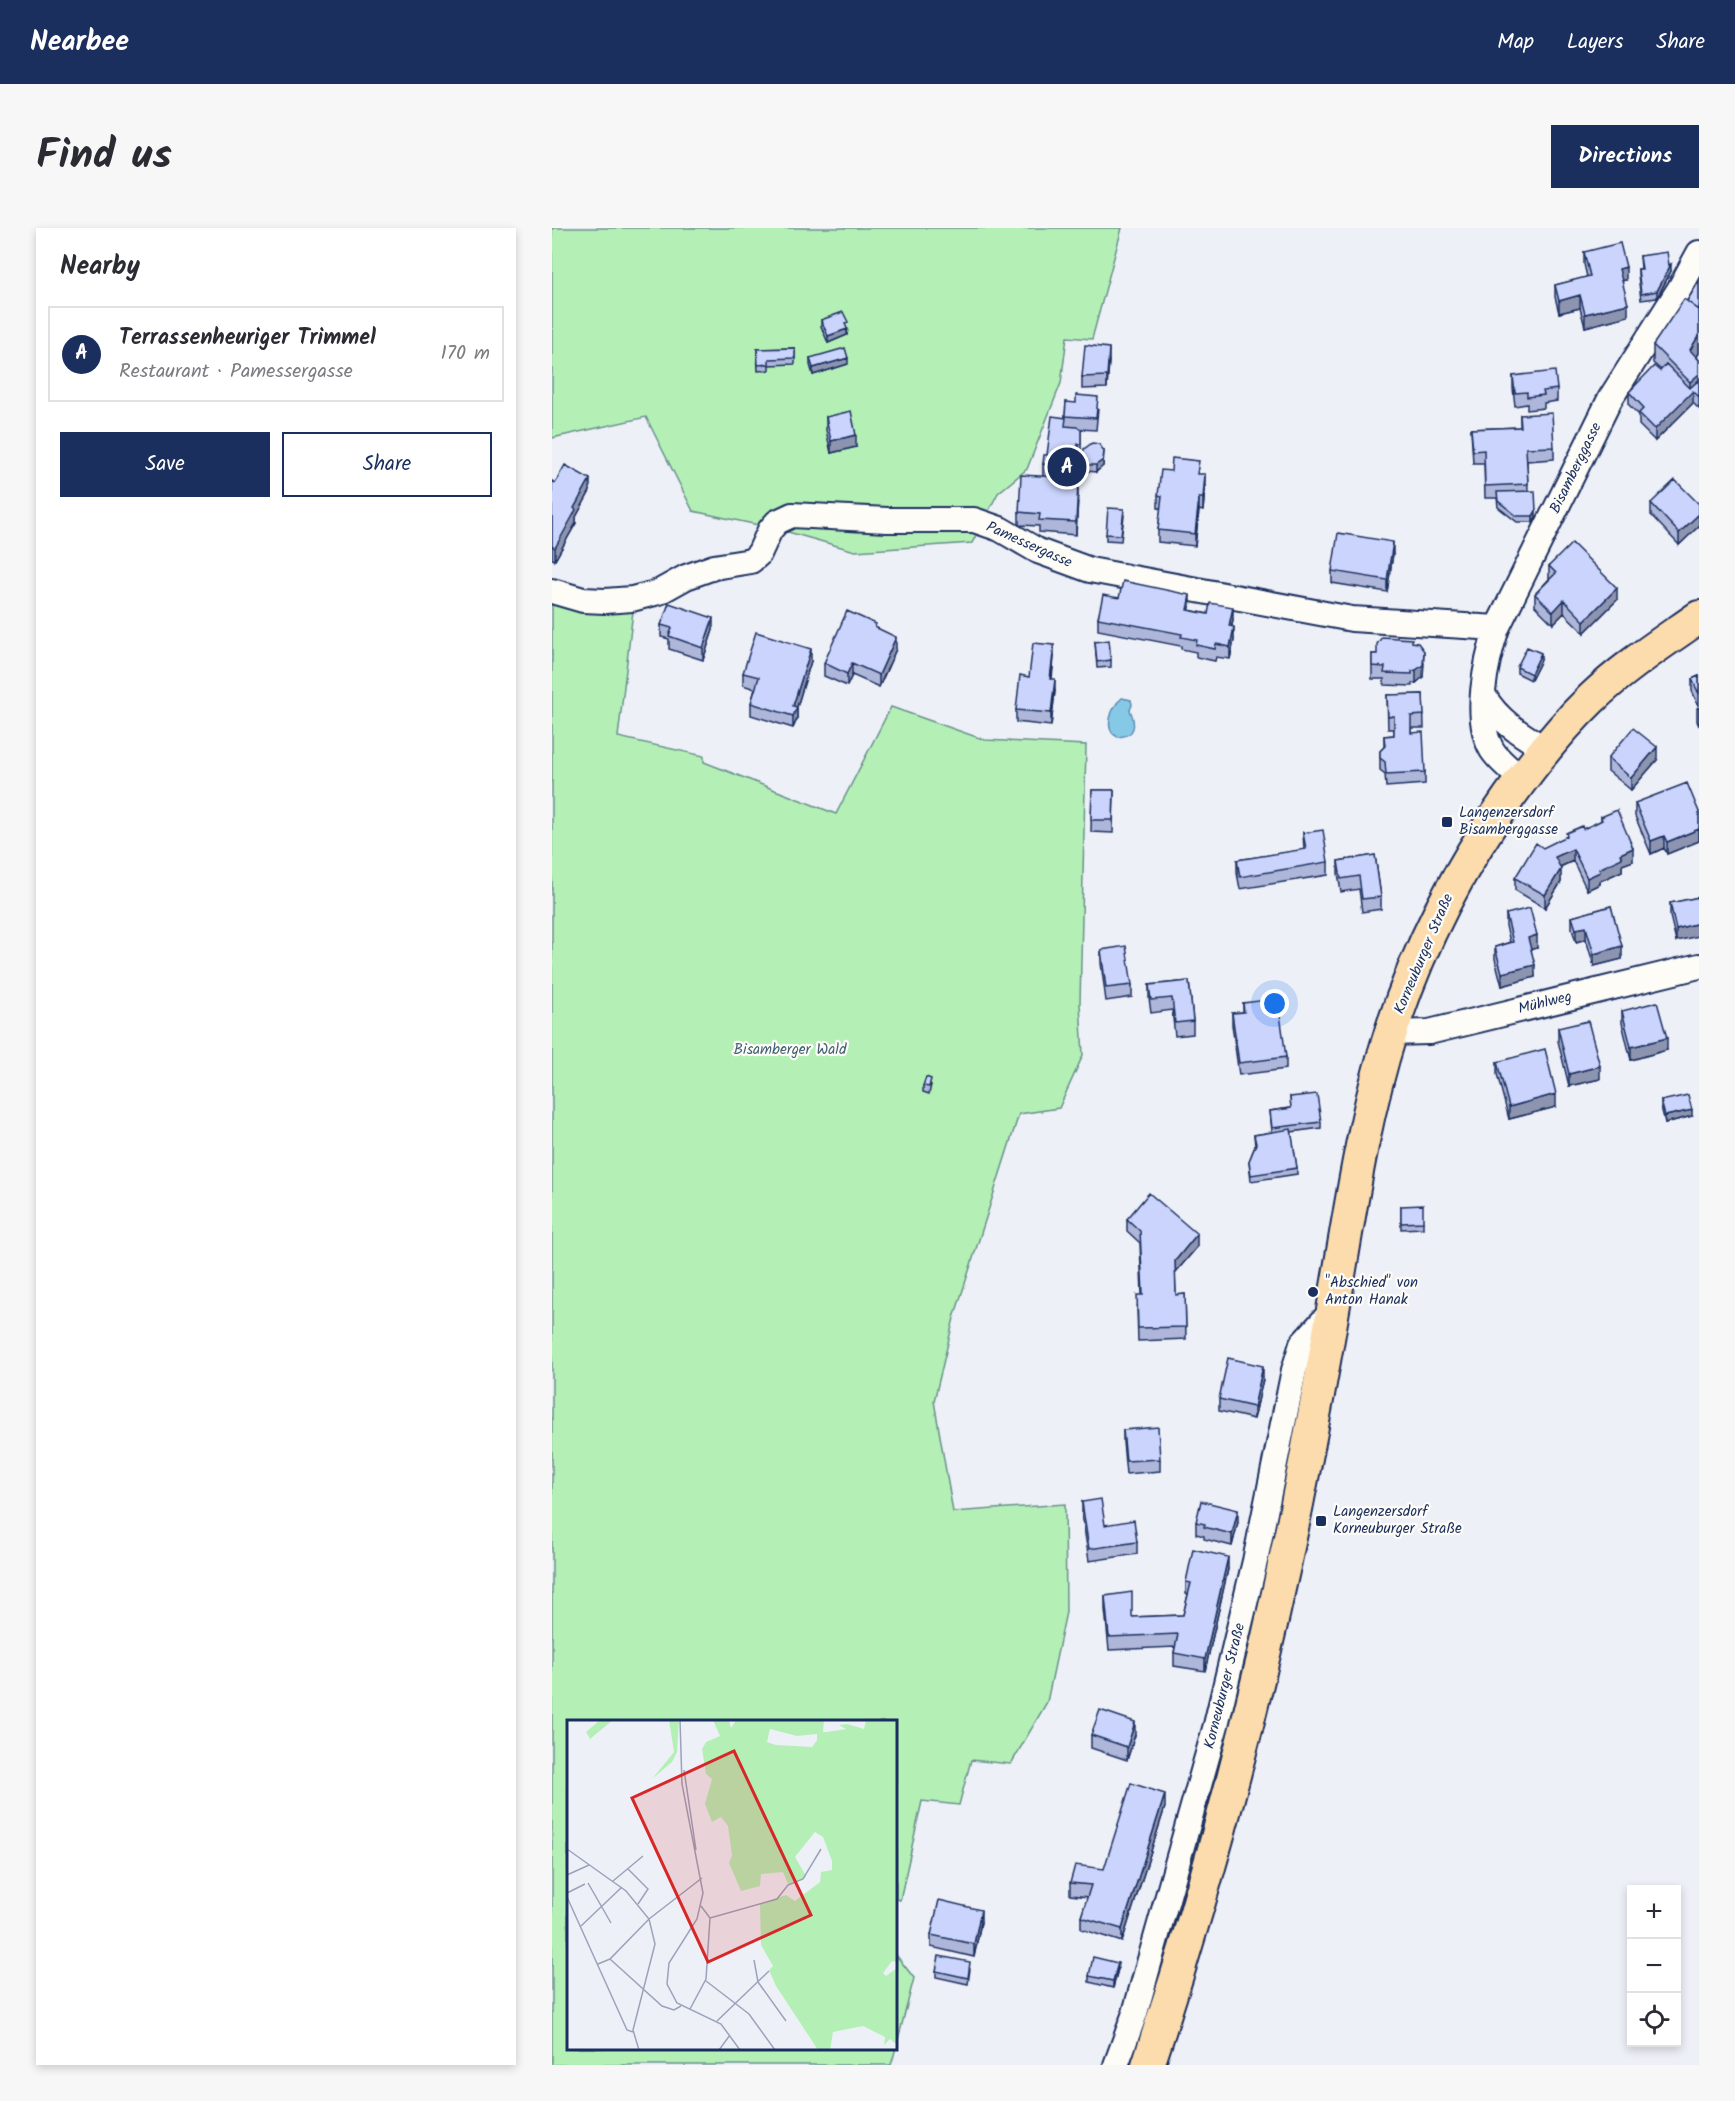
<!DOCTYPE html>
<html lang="en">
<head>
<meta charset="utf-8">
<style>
	:root { --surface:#fff; --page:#f7f7f7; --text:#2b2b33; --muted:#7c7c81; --line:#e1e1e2; --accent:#1b2f5e }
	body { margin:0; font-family:Kalam,sans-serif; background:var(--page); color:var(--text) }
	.controls { position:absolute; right:18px; bottom:18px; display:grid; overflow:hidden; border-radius:0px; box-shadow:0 3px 9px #0003 }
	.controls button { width:54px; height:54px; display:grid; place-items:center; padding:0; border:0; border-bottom:2px solid var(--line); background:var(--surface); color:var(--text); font:30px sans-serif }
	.you { position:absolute; left:723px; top:776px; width:21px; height:21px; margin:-15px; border:4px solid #fff; border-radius:50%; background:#1a73e8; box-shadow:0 0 0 9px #1a73e833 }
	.badge { display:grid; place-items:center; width:39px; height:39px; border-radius:50%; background:var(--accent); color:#fff; font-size:20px; font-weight:700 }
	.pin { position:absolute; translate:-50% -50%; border:3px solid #fff; box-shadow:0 2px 6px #0006 }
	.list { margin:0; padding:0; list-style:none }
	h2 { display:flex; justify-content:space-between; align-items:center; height:78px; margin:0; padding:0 24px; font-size:26px }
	h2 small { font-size:20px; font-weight:400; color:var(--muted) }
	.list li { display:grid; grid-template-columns:39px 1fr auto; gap:18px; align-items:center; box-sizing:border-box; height:96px; margin:0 12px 12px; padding:0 12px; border:2px solid var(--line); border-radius:0px }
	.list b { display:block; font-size:22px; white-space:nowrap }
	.list p { margin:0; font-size:20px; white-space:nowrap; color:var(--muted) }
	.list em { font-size:20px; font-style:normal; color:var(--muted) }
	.actions { display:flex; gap:12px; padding:18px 24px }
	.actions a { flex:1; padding:14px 0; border:2px solid var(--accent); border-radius:0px; text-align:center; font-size:21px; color:var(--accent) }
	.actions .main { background:var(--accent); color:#fff }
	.icon { flex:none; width:33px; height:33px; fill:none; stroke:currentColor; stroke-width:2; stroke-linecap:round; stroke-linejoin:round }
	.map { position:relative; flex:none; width:1147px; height:1837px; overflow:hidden; border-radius:0px }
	header { display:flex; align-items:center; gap:36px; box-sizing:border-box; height:84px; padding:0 30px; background:var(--accent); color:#fff }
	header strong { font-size:28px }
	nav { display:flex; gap:33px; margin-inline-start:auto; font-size:21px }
	.intro { display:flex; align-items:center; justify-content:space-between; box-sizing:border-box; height:144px; padding:0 36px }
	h1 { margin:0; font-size:42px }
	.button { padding:15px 27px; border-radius:0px; background:var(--accent); color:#fff; font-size:21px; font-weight:700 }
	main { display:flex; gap:36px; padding:0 36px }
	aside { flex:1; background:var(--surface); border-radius:0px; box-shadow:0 3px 9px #0003 }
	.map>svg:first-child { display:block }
	.green { fill:#b4f0b6; stroke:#68908a; stroke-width:1.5 }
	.water { fill:#86c9e7; stroke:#5b8bb0; stroke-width:1.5 }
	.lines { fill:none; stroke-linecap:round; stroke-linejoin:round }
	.minor-casing { stroke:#1b2f5e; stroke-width:28 }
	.major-casing { stroke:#1b2f5e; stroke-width:36 }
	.minor { stroke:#fdfcf7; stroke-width:24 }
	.major { stroke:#fcdcac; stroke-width:32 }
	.wall { fill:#aeb6d9; stroke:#1b2f5e; stroke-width:1.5 }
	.shaded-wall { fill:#8d94b0; stroke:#1b2f5e; stroke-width:1.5 }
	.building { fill:#cad4fc; stroke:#1b2f5e; stroke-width:1.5 }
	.poi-dot { fill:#1b2f5e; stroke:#fdfcf7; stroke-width:2 }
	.labels { text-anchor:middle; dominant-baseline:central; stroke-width:4.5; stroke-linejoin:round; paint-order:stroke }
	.street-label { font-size:15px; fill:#1b2f5e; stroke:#fdfcf7 }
	.poi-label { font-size:15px; fill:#1b2f5e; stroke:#fdfcf7; text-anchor:start }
	.park-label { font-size:15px; fill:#415f74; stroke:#fdfcf7 }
	.inset-road { fill:none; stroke:#9aa3ba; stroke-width:1.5 }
	.view { fill:#d62828; fill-opacity:0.15; stroke:#d62828; stroke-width:3 }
	.inset-edge { fill:none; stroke:#1b2f5e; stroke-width:3 }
</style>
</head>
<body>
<header>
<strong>Nearbee</strong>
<nav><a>Map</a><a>Layers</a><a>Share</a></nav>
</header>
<div class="intro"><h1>Find us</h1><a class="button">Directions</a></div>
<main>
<aside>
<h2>Nearby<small></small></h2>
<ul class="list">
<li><span class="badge">A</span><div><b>Terrassenheuriger Trimmel</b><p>Restaurant · Pamessergasse</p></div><em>170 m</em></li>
</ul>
<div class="actions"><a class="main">Save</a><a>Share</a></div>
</aside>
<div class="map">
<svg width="1147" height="1837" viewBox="0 0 1147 1837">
	<rect width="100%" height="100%" fill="#eef0f8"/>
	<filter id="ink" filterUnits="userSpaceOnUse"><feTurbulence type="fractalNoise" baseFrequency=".0167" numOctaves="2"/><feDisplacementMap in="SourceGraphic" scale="12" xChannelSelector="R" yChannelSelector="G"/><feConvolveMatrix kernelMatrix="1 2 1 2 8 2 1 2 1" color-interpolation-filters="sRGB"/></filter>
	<g filter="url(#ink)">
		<path class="green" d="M0,0h570l-30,111 -25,-2 -6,46 -34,86 -29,24 -26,50 -117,8 -74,-21 -88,-19 -47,-94 -94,21z
			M0,363l81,20 -15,126 86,19v6l132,52 55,-107 94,33 101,5 -6,259 3,51 -24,53 -40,6 -65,204 -20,83 19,111 112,-8 1,108 -19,90 -36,62 -40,-4 -12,45 -37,-4 -22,99 -4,-1v-177h-328v326h328v-93l18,23 -20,77 -3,10h-339z"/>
		<path class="water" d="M570,470l9,2 1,5 -2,5c6,14 6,26 -12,27 -16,-7 -6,-31 4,-39z"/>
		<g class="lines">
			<defs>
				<path id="minor" d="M0,363l31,9 22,1 27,-2 27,-7 27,-15 28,-10 37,-6 8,-7 11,-24 7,-8 15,-7 95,5h87l26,9 38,22 52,19 262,49 145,9
					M932,468c13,24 38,39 61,53
					M970,551c-10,-8 -23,-18 -30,-29 -19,-32 -6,-89 5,-122l113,-229 70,-111 19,-35
					M839,805l38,-1 270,-66
					M564,1837l19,-52 81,-288 39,-164 39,-191 8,-26 30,-33"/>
				<path id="major" d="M596,1837c60,-179 110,-371 148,-556 15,-75 29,-151 42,-228 14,-83 27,-168 53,-249 27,-84 67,-163 118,-235 25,-35 51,-68 82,-98 32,-31 71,-56 108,-82"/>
			</defs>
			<use href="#minor" class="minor-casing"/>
			<use href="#major" class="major-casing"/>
			<use href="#minor" class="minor"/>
			<use href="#major" class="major"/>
		</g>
		<path class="wall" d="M1032,24l42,28 -4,1 6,35 -43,11 -5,-19 -21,5 -4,-16v-12l32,-8 -3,-13z
			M1088,28l29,9 2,6 -14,27 -16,2 -3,-25v-6h3z
			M1147,53v72l-2,4 2,3v49l-6,-6 -38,38 -16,-16v-10l-10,-10v-13l32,-22 -8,-7v-18l34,-44z
			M269,92l27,9 -1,6 -19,8 -7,-17z
			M243,120v16l-26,1v5l-11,1 -1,-22z
			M258,130l38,6 -35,11 -3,-10z
			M557,133l-2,27 -25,1v-12z
			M961,148l44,13v12l-13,2v5l-17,2v-6l-12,2 -2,-18z
			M514,174l32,7 -2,21 -16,-1 1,1v27l-3,-1 -2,23h-3v4l5,13 -2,39 -37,-3v-6l-20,-1v-13l24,-36v-12l22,-47z
			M968,187l34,32v12l-27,2 1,30 8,26 -3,5h-16l-19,-15 -1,-9h-12l-1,-35h-11l-2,-34 49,-2z
			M274,189l30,30 -25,6 -5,-23z
			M552,223l-1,15 -7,6 -8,-1 -6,-7v-7z
			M646,246l7,13 -2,24 -4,-1 -4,36 -37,-4v-12l3,-22h-3v-13z
			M0,253l3,2 35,8 -14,26v6l-21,37 -3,-1z
			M1099,275l48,1v22l-20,19 -28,-30z
			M572,288l-3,25 -15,-1v-6z
			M841,326l-6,38 -55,-9v-12z
			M997,338l68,34 -33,33 -20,-20 -11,11 -18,-18v-12l14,-15z
			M567,370l71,9 -1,3 44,9 -1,8 2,13 -4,19 -14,-2 -1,4 -19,-4v-5l-15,-3v-3l-83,-16v-12z
			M109,397l52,5 -10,30 -34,-11v-10l-8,-2z
			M324,400l20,21 -17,38 -27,-12 -5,11 -23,-10v-13z
			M543,414l16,18v7l-14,1z
			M860,414l12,21 -1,14 -7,6h-4v3l-28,-1v-6h-12v-25h5z
			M502,429l-2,22 3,12 -4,35 -35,-4v-12l13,-33z
			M989,432l-10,20 -14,-7v-6z
			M259,433l-14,46v12l-4,9 -42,-13v-12l4,-14 -12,-4v-12z
			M1147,448v30l-7,-15v-12z
			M871,466l1,34h-13v5l14,39v12l-39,3 -1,-13 -5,-4v-19l4,-4v-11l10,-1v-6h-6l-1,-34z
			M1147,479v19l-2,-5v-13z
			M1056,530l49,2 -26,30 -23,-19z
			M540,562h22l-1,43 -22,-1z
			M1083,575l64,9v29l-32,13 -3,-6 -13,6 -16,-38z
			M1049,589l32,44 -11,4v6l-22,10v3l-13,6 -14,-29 -13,6 1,15 -16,26 -30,-18v-12l28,-30 58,-27z
			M751,605l25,29v13l-88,14 -3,-16v-13l67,-10z
			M823,627l6,42v12l-19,3 -3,-23 -18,3 -3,-19v-12z
			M1147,669l-23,44 -6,-25v-13z
			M1059,678l11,53 -28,7 -8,-27 -10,3 -4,-13v-12z
			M954,686l31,34 -6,1 4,28 -33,9 -7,-27v-12l15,-5 -4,-16z
			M549,722l31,35v12l-26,4 -5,-38z
			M637,753l4,40v13l-18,2 -3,-26 -21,3 -2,-15v-13z
			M691,775l25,6 18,48v12l-47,6 -7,-50v-12l11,-1z
			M1070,783l45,39 -36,10 -9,-37z
			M1006,800l42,51 -31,7 -11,-45z
			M945,834l59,45 -47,12 -12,-45z
			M379,857l-2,9 -6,-2v-6z
			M738,869l31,25v6l-30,4 6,36v6l-46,7 -2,-20 6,-15 -1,-11 18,-3 -2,-21 21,-3z
			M1109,873l31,15 -27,7 -4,-16z
			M849,978l22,16v6l-22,1z
			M575,991l70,28 -22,26 1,22 9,-1 1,45 -48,2 -1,-34 5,-12 -2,-52 -13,-12z
			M711,1151l-9,40 -35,-8v-12z
			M571,1202l37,29v12l-34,3 -3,-32z
			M530,1274l23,23 32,17v12l-48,7 -7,-47z
			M644,1294h42l-6,24 -28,-7v-3l-8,-2z
			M676,1341l-23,102 -31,-5v-13l1,-6 -66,3 -4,-41v-13l27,21 51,-2 5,-20 -2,-1v-12z
			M539,1507h44l-8,25 -36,-12z
			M613,1579l-43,135 -41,-13v-12l7,-20 -18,-2v-12l34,-14z
			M429,1694l-7,35 -43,-10v-12z
			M418,1741l-2,15 -32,-7v-6z
			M566,1741l-5,19 -24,-6v-6z"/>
		<path class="shaded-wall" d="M1119,36v7l-14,27v-7z
			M1074,39v13l-7,1v-12z
			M1028,67v13l-21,5v-12z
			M1076,76v12l-43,11v-13z
			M295,101v6l-19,8v-7z
			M1147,107v18l-9,15v-18z
			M557,120v13l-2,27v-12z
			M296,130v6l-35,11v-7z
			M1147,146v18l-6,-1v12l-38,38v-12l35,-36v-11z
			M304,207v12l-25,6v-12z
			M526,216v12l-2,23v-12z
			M551,232v6l-7,6v-7z
			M653,246v13l-2,24v-13z
			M38,251v12l-14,26v6l-21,37v-12l19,-40z
			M526,256v12l-2,39v-13z
			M647,270v12l-4,36v-12z
			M984,283v6l-3,5v-6z
			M1147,286v12l-20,19v-12z
			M841,314v12l-6,38v-12z
			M1065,360v12l-33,33v-12z
			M638,367v12l-3,15v-12z
			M1012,372v13l-11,11v-12z
			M681,379v12l-4,20v-13z
			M161,390v12l-10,30v-12z
			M682,399v13l-4,19v-12z
			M344,409v12l-17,38v-12z
			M502,417v12l-4,34v-12z
			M259,421v12l-15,49 1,-3v12l-4,9v-22z
			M872,423l-1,26 -7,6v-13z
			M989,425v7l-10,20v-6z
			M300,435v12l-5,11v-12z
			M503,451v12l-4,35v-13z
			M1105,519v13l-26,30v-12z
			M1147,601v12l-32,13v-12z
			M1112,608v12l-13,6v-13z
			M1081,620v13l-11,4v6l-22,10v3l-13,6v-12l33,-24z
			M1021,621v12l-18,8v-12z
			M1009,641v13l-16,26v-13z
			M1147,695v13l-23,5v-12z
			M1034,699v12l-10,3v-13z
			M985,707v13l-9,2v-12z
			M1070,718v13l-28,7v-12z
			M983,737v12l-33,9v-13z
			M1115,810v12l-36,10v-13z
			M1048,838v13l-31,7v-12z
			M1004,866v13l-47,12v-12z
			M1140,882v6l-27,7v-7z
			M645,1006v13l-22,26v-12z
			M711,1138v13l-9,40v-12z
			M686,1282v12l-6,24v-12z
			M676,1329v12l-23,102v-12z
			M583,1494v13l-8,25v-13z
			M613,1566v13l-43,135v-13z
			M429,1682v12l-7,35v-13z
			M566,1735v6l-5,19v-7z"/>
		<path class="building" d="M1068,15l6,24 -7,2 9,35 -43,10 -5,-19 -21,6 -4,-16 35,-9 -6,-24z
			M1115,24l2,13 2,-1 -14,27 -16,3 -3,-25h4l-2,-13z
			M1147,53v29l-12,-9z
			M1132,71l15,11v25l-9,15 9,10v14l-9,8 -37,-37z
			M291,84l5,10 -3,1 2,6 -19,7 -7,-16z
			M533,117l24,3 -2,28 -25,1z
			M243,120v10l-26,1v5l-11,1 -1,-16z
			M293,120l3,10 -35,10 -3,-10z
			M1114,136l24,24 9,-8v17l-6,-6 -38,38 -16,-16 5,-5 -15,-16 25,-26 6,5z
			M1003,143l2,18 -14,2 1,4 -17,2v-5l-12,1 -2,-17z
			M524,167l22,2 -2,21 -31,-2 1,-14 10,1z
			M299,183l5,24 -25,6 -5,-24z
			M1000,185l2,34 -28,1 2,36 -43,2 -1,-36 -11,1 -2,-22 50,-2 -1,-12z
			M500,188l14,2 -1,8 12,1 4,3v14h-3l-2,23 -7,-1 -1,12h5v5l5,1 -2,38 -37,-2 1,-6 -21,-2 2,-37 39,2 1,-11 -18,-2 1,-9h3z
			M540,215l7,1 5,7 -1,9 -7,5h-8l-6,-8 2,-8z
			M620,230l27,3 -2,13h8l-2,24h-4l-4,36 -37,-4 4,-34 -4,-1 3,-25 10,1z
			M13,237l25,14 -16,29 2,2 -21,38 -3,-2v-65l3,2z
			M1123,252l24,24v10l-20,19 -28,-30z
			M983,263l1,20 -3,5h-16l-19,-15 -1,-9z
			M556,280l16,1 -3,26 -15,-1z
			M786,305l55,9 -6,38 -55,-9z
			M1020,315l45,45 -33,33 -20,-21 -11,12 -18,-18 21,-21 -7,-7z
			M571,353l67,14 -3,15 21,4 2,-11 23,4 -4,19 5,1 -4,20 -14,-3 -1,5 -19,-4 1,-5 -16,-3 1,-3 -84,-16 5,-23 16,3z
			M117,375l44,15 -10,30 -34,-12 3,-8 -11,-3z
			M295,383l29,13 -1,3 21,10 -17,38 -27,-12 -5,11 -23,-11z
			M204,404l55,17 -18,57 4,1 -4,9 -42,-13 8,-26 -16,-4z
			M830,409l30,2v3l6,1 6,8 -1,14 -7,5 -4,1v3l-28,-1 1,-6 -13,-1v-12h5v-10z
			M557,412l2,20 -14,2 -2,-20z
			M481,415l21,2 -4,34h5l-4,34 -35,-3 4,-35 9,2z
			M975,419l14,6 -10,21 -14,-7z
			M1147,448v18l-7,-15z
			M871,466l1,21 -13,1v17l12,-1 2,40 -39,2 -1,-12 -5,-4v-7l5,-5 -1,-10 10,-1v-19l-6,1 -1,-22z
			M1081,500l24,19 -26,31 -23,-20z
			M1135,555l12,29v17l-32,13 -3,-6 -13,5 -16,-38z
			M540,562h22l-1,30h-22z
			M1065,582l16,38 -13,6 2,4 -23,11 1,3 -13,6 -14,-29 -18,8 6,12 -16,26 -30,-17 21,-35 7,5 24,-12 -1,-3 16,-7 1,3 11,-5 8,-4 -1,-3z
			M771,602l5,32 -88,15 -3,-17 69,-11 -3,-16z
			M823,627l6,42 -19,2 -3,-23 -18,3 -3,-18z
			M1147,669v26l-23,6 -6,-26z
			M1059,678l11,40 -28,8 -8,-27 -10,2 -4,-12z
			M978,680l7,27 -9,3 7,27 -33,8 -7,-26 18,-5 -7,-28z
			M574,718l6,39 -26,3 -5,-38z
			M637,753l4,40 -18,2 -3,-25 -21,2 -2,-15z
			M715,772l1,9 11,-2 7,50 -47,6 -7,-50 12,-1 -1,-9z
			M1105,774l10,36 -36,9 -9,-36z
			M1036,793l12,45 -31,8 -11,-46z
			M993,821l11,45 -47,13 -12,-45z
			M374,849l5,2 -2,8 -6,-1z
			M765,866l4,28 -49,6 -2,-17 21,-3 -1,-11z
			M1136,867l4,15 -27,6 -4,-15z
			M739,901l6,39 -46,7 -2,-14 7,-17 -2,-9z
			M597,965l48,41 -22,27 1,34 9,-1 1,33 -48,1 -1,-33h6l-3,-64 -13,-12z
			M871,977v17l-22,1v-17z
			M676,1130l35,8 -9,41 -35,-8z
			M606,1199l2,32 -34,2 -3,-31z
			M549,1271l4,26 29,-5 3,22 -48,7 -7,-47z
			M649,1273l37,9 -6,24 -28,-7 1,-3 -9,-2z
			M641,1321l35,8 -23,102 -31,-6 4,-19 -69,3 -4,-41 27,-4v25l51,-2 8,-32 -5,-1z
			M548,1482l35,12 -8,25 -36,-12z
			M579,1555l34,11 -43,135 -41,-12 10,-32 -21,-2 5,-18 29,4z
			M387,1672l42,10 -7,34 -43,-9z
			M387,1728l31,6 -2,16 -32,-7z
			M541,1729l25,6 -5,18 -24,-5z"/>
	</g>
	<g class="poi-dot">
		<rect x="889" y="588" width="12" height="12" rx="3"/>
		<circle cx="761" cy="1064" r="6"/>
		<rect x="763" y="1287" width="12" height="12" rx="3"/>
	</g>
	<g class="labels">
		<g class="street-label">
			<text transform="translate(1024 240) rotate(-64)">Bisamberggasse</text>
			<text transform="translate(477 317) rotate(24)">Pamessergasse</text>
			<text transform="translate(872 726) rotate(-67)">Korneuburger Straße</text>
			<text transform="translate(993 775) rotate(-14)">Mühlweg</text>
			<text transform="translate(673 1458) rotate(-76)">Korneuburger Straße</text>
		</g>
		<g class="poi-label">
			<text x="907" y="585">Langenzersdorf<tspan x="907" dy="17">Bisamberggasse</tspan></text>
			<text x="773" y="1055">"Abschied" von<tspan x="773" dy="17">Anton Hanak</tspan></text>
			<text x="781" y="1284">Langenzersdorf<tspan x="781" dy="17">Korneuburger Straße</tspan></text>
		</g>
		<g class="park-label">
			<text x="238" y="822">Bisamberger Wald</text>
		</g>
	</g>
	<g transform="translate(15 1492)">
		<rect width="330" height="330" fill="#eef0f8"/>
		<path d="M33,0h13l-23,19 -4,-7zM102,0h10l-2,32 -5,10 -20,17 22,-27zM146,0h16l2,8 5,-8h88l-1,12h4l19,-3 -7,-4 8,-1 17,5 2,-9h31v242l-5,-1 -9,12 3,3 11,-8 -1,76 -6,-5 -6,6 1,-8 -22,-11 -30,6 -3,18h-12l-42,-64 -7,-16 4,-4 -12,-21 -1,-41 26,-9 9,6 25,-19 1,-10 11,-2v-9l-9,-24 -8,-5 -20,25 11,19 -2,3 -16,5 -5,-12 -22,2 -1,12 -19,5 -12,-28 3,-8 -4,-29 -7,-9 -9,5 -7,-18 7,-25 -6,-5 -4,-25 4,-7 14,-6zM203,9l27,7 20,-2v6l-5,7 -36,-2 -9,-3z" fill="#b4f0b6" fill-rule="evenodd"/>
		<path class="inset-road" d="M113,0l2,64 21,109 -6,26 -28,44 -2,21 10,19 44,21 19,26M117,50l12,80M0,129l59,42 23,28 6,25 -22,86 6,20M61,149l20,20 -10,15M0,155l22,-10M46,161l30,-25M21,163l23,40M0,173l18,-9M0,177l60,133 6,2M143,198l67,-19 11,-14 15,-6 18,-30M14,206l41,-39M43,239l52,47 12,4 7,-4M187,240l4,22 28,39M31,244l12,-5 39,-40 53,-41M139,261l43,33 26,36M123,289l16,-30 4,-61 -9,-12M150,301l52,-50M152,330l11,-15"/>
		<path class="view" d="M167,31l77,164 -103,47 -76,-164z"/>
		<rect width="330" height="330" class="inset-edge"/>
	</g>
</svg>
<div class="controls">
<button>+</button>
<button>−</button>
<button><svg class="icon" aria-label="locate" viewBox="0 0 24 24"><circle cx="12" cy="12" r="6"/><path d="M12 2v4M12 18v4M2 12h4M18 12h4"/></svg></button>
</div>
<div class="you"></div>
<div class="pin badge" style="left:515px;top:239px">A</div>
</div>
</main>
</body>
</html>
